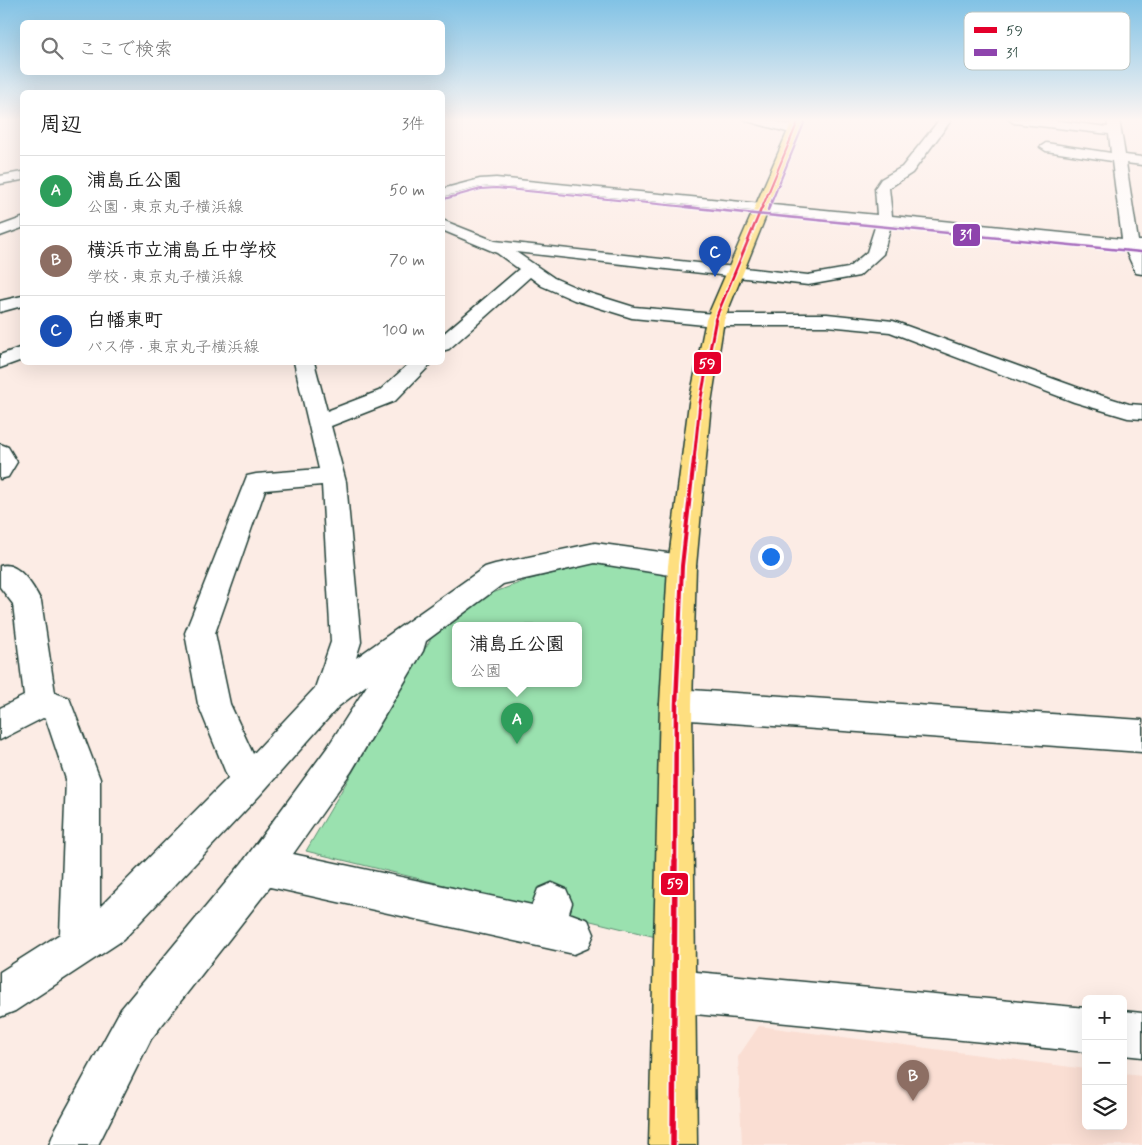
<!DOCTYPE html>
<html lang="ja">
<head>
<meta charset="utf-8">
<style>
	:root { --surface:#fff; --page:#f2f2f2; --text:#222; --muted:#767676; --line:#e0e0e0; --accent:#d1495b }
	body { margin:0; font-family:Mynerve,"Klee One",sans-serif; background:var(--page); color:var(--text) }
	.controls { position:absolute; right:15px; bottom:15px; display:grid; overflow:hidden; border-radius:8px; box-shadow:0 5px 20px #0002 }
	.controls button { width:45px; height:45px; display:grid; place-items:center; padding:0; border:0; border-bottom:1px solid var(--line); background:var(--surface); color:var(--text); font:25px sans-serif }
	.you { position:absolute; left:770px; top:556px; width:18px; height:18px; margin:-12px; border:4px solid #fff; border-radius:50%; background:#1a73e8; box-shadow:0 0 0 8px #1a73e833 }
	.badge { display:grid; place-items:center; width:32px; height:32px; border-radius:50%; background:var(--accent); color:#fff; font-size:16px; font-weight:700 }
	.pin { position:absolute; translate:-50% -41px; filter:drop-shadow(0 1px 2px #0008) }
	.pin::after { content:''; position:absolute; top:26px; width:18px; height:15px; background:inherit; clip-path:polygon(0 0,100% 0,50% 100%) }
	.popup { position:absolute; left:452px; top:622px; width:130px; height:65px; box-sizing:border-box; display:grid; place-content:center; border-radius:8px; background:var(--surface); filter:drop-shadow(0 1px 4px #0005); font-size:16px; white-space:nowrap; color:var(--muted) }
	.popup b { font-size:19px; color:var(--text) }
	.popup::after { content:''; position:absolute; left:50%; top:100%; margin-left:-10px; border:10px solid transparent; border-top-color:var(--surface) }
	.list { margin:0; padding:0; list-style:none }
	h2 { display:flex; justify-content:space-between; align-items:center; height:65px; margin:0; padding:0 20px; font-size:21px }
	h2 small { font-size:16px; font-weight:400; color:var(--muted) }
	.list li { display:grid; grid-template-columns:32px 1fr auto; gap:15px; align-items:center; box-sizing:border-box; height:70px; padding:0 20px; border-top:1px solid var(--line) }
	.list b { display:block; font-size:19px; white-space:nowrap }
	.list p { margin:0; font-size:16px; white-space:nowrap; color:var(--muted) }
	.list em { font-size:16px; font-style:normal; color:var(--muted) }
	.icon { flex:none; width:28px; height:28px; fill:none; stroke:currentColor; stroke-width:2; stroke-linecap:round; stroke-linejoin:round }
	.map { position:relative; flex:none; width:1142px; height:1145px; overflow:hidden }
	.search { position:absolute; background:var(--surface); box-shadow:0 5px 20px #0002; left:20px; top:20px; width:425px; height:55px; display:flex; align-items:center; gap:12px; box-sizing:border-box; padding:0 18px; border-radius:8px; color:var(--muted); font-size:19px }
	.panel { position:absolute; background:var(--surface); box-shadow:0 5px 20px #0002; left:20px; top:90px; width:425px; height:275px; border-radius:8px }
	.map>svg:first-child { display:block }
	.built { fill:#faded3 }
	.green { fill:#9ae1af; stroke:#5c8f72; fill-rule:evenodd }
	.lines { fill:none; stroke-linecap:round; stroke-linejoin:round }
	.street-casing { stroke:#1f3d34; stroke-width:3 }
	.secondary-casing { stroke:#1f3d34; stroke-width:3 }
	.primary-casing { stroke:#1f3d34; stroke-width:3 }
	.street { fill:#fff; fill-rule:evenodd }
	.secondary { fill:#fff; fill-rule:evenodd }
	.primary { fill:#fedf80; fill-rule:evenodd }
	.bus-1-far5-casing { stroke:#fff; stroke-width:4 }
	.bus-1-far4-casing { stroke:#fff; stroke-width:5 }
	.bus-1-far3-casing { stroke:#fff; stroke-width:6 }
	.bus-1-far2-casing { stroke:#fff; stroke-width:8 }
	.bus-1-far1-casing { stroke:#fff; stroke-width:8 }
	.bus-1-casing { stroke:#fff; stroke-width:9 }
	.bus-2-far1-casing { stroke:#fff; stroke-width:4 }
	.bus-2-casing { stroke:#fff; stroke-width:5 }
	.bus-1-far5 { stroke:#e4002b; stroke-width:2 }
	.bus-1-far4 { stroke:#e4002b; stroke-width:2.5 }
	.bus-1-far3 { stroke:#e4002b; stroke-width:3 }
	.bus-1-far2 { stroke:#e4002b; stroke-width:4 }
	.bus-1-far1 { stroke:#e4002b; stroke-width:4.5 }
	.bus-1 { stroke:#e4002b; stroke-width:5.5 }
	.bus-2-far1 { stroke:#8e44ad; stroke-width:2 }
	.bus-2 { stroke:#8e44ad; stroke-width:2.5 }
	.key { fill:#fff; stroke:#bcc5c2; stroke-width:1 }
	.key-label { font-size:14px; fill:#1f3d34 }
	.line-badge { stroke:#fff; stroke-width:2 }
	.badge-label { font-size:14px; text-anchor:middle; font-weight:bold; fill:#fff }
</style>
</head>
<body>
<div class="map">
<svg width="1142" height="1145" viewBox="0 0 1142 1145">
	<rect width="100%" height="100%" fill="#fcece5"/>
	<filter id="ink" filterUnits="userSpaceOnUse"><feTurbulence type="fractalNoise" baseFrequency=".02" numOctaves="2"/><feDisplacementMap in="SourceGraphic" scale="10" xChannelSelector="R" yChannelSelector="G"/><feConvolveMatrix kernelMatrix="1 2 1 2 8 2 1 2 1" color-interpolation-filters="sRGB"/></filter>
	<g filter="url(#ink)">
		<path class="built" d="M759,1026l327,43v57h37v-52l19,2v69h-400l-4,-88z"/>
		<path class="green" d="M598,562l70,11 -8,365 -354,-87 126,-214 58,-43 37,-14zM456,625h122v58h-122z"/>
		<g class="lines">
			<defs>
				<path id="street" d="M745,119h20l33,8 2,3 -6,4 -47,-13z
					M940,119h12l-40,54 -23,15 3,28 230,23 -10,-78 -66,-10 -6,-4 6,-4 65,10 -2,-19 -95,-11 -6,-4h36l64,8 -1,-8h12l6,36 17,2v8l-16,-2 12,78h4v33l-6,-1 -11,-24 -234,-24 -8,29 -24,22 -51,9 -292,-33 38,26 32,14 48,15 81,7h112l66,7 197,71 39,12 13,1v14l-14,-1 -54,-16 -184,-70 -63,-6h-112l-83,-8 -58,-18 -32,-14 -12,-9 -81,72 -7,2v-16l77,-66 -22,-16 -55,-23v-10l53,21 313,34 40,-7 19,-16 9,-28 -114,-12 -5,-1 -2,-3 2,-3 5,-1 115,11 -2,-27 6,-9 21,-12z
					M22,172v8l-22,4v-8z
					M22,347v13l-22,8v-13z
					M294,362h20l13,49 52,-20 32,-29h22l-38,39 -64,25 15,56 15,160 -5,16 129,-91 10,-3 100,-21 87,12 10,4 4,7 -4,7 -10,4 -87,-14 -92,21 -77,57 -3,10 -72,121 -58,82 239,51 6,-16 14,-6 14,6 6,14 -3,10 19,7 6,14 -6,14 -14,6 -304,-67 -119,152 -53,106h-49l7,-17 65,-119 121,-146 85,-115 41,-64 -29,22 -79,89 -137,145 -108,71 -15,6v-45l60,-38 6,-155 -20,-60 -3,-1 -43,22v-32l24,-12 -11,-92 -13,-17v-21c18,-6 34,21 41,35l14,92 14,5 31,81v128l128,-129 -30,-74 -13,-71 62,-157 9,-2 63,-5zM322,485l9,157 -16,46 -62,66 -23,-50 -15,-71 50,-143z
					M0,444l8,3 9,15 -9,15 -8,2z
					M676,689l466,31v32l-466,-33 -11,-5 -5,-10 5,-10z
					M674,970l412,38v44l-412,-40 -15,-6 -6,-15 6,-15z
					M1123,1011l19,2v44l-19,-2z"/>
				<path id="secondary" d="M496,178l266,26 5,1 2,3 -2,3 -5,1 -266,-26 -16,1 -38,10v-8l38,-10z
					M22,218v10l-22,8v-10z
					M22,296v10l-22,6v-11z"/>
				<path id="primary" d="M793,119h12l-81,201 -13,83 -15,163 -4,138 5,441h-48l11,-441 8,-138 21,-163 17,-83z"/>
			</defs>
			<use href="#street" class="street-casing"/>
			<use href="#secondary" class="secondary-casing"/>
			<use href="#primary" class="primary-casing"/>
			<use href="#street" class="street"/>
			<use href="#secondary" class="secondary"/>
			<use href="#primary" class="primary"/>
			<defs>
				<path id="bus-1-far5" d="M762,208l37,-89"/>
				<path id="bus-1-far4" d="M715,320l47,-113"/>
				<path id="bus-1-far3" d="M694,460l6,-57 16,-85"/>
				<path id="bus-1-far2" d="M679,638l3,-72 12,-107"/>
				<path id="bus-1-far1" d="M675,862l1,-158 3,-67"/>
				<path id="bus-1" d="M673,1145l2,-284"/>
				<path id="bus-2-far1" d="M444,199l37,-10 15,-1 202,20
					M769,208l36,-87"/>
				<path id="bus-2" d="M685,207l456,45
					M768,210l1,-3"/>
			</defs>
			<use href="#bus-1-far5" class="bus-1-far5-casing"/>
			<use href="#bus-1-far4" class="bus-1-far4-casing"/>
			<use href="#bus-1-far3" class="bus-1-far3-casing"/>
			<use href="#bus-1-far2" class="bus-1-far2-casing"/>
			<use href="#bus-1-far1" class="bus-1-far1-casing"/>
			<use href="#bus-1" class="bus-1-casing"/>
			<use href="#bus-2-far1" class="bus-2-far1-casing"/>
			<use href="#bus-2" class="bus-2-casing"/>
			<use href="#bus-1-far5" class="bus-1-far5"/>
			<use href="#bus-1-far4" class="bus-1-far4"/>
			<use href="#bus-1-far3" class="bus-1-far3"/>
			<use href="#bus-1-far2" class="bus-1-far2"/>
			<use href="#bus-1-far1" class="bus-1-far1"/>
			<use href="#bus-1" class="bus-1"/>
			<use href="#bus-2-far1" class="bus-2-far1"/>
			<use href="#bus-2" class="bus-2"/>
		</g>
	</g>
	<linearGradient id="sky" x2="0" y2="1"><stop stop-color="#81c2e5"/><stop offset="0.43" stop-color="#fef6f3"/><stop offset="1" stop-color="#fef6f3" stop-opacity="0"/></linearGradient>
	<rect width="1142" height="279" fill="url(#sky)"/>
	<rect x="964" y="12" width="166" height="58" rx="8" class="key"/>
	<rect x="974" y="27" width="23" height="6" fill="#e4002b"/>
	<rect x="974" y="49" width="23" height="7" fill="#8e44ad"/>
	<g class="key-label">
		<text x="1006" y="35">59</text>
		<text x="1006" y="57">31</text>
	</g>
	<g class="line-badge">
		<rect x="952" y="223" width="29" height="24" rx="5" fill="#8e44ad"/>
		<rect x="693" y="351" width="29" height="24" rx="5" fill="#e4002b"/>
		<rect x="660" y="872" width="29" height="24" rx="5" fill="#e4002b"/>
	</g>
	<g class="badge-label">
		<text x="966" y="239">31</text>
		<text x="707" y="368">59</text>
		<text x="675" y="888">59</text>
	</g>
</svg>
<div class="controls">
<button>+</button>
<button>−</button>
<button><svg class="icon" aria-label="layers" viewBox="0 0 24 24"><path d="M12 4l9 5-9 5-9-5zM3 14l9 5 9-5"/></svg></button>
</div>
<div class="you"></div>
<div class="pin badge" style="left:517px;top:744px;background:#2e9e5b">A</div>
<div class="popup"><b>浦島丘公園</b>公園</div>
<div class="pin badge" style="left:913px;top:1101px;background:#8d6e63">B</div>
<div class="pin badge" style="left:715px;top:277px;background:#1a4fb4">C</div>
<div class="search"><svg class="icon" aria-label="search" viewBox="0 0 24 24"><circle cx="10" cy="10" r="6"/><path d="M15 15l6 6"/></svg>ここで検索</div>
<section class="panel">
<h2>周辺<small>3件</small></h2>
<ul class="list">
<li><span class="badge" style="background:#2e9e5b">A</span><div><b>浦島丘公園</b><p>公園 · 東京丸子横浜線</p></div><em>50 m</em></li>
<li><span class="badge" style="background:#8d6e63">B</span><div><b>横浜市立浦島丘中学校</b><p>学校 · 東京丸子横浜線</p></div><em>70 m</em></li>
<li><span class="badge" style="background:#1a4fb4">C</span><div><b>白幡東町</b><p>バス停 · 東京丸子横浜線</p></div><em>100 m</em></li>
</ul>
</section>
</div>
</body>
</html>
